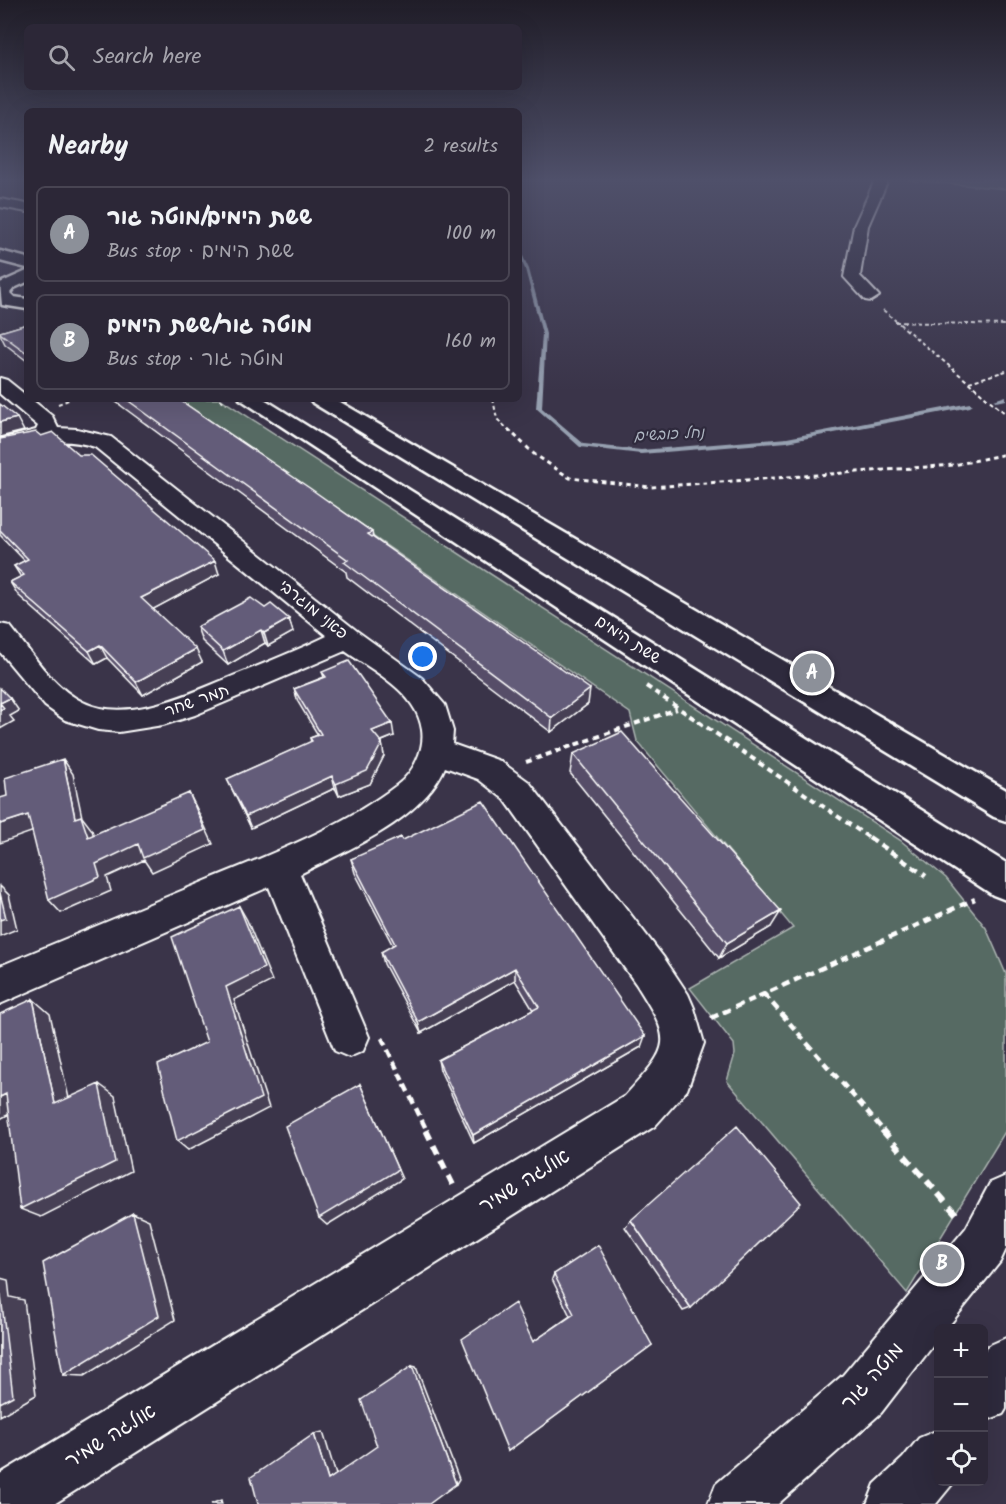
<!DOCTYPE html>
<html lang="en">
<head>
<meta charset="utf-8">
<style>
	:root { --surface:#2c2737; --page:#383342; --text:#f1f3f6; --muted:#a6a5ad; --line:#484452; --accent:#8c9099 }
	body { margin:0; font-family:Kalam,"Playpen Sans Hebrew",sans-serif; background:var(--page); color:var(--text) }
	.controls { position:absolute; right:18px; bottom:18px; display:grid; overflow:hidden; border-radius:9px; box-shadow:0 6px 24px #0002 }
	.controls button { width:54px; height:54px; display:grid; place-items:center; padding:0; border:0; border-bottom:2px solid var(--line); background:var(--surface); color:var(--text); font:30px sans-serif }
	.you { position:absolute; left:423px; top:657px; width:21px; height:21px; margin:-15px; border:4px solid #fff; border-radius:50%; background:#1a73e8; box-shadow:0 0 0 9px #1a73e833 }
	.badge { display:grid; place-items:center; width:39px; height:39px; border-radius:50%; background:var(--accent); color:#fff; font-size:20px; font-weight:700 }
	.pin { position:absolute; translate:-50% -50%; border:3px solid #fff; box-shadow:0 2px 6px #0006 }
	.list { margin:0; padding:0; list-style:none }
	h2 { display:flex; justify-content:space-between; align-items:center; height:78px; margin:0; padding:0 24px; font-size:26px }
	h2 small { font-size:20px; font-weight:400; color:var(--muted) }
	.list li { display:grid; grid-template-columns:39px 1fr auto; gap:18px; align-items:center; box-sizing:border-box; height:96px; margin:0 12px 12px; padding:0 12px; border:2px solid var(--line); border-radius:9px }
	.list b { display:block; font-size:22px; white-space:nowrap }
	.list p { margin:0; font-size:20px; white-space:nowrap; color:var(--muted) }
	.list em { font-size:20px; font-style:normal; color:var(--muted) }
	.icon { flex:none; width:33px; height:33px; fill:none; stroke:currentColor; stroke-width:2; stroke-linecap:round; stroke-linejoin:round }
	.map { position:relative; flex:none; width:1006px; height:1504px; overflow:hidden }
	.search { position:absolute; background:var(--surface); box-shadow:0 6px 24px #0002; left:24px; top:24px; width:498px; height:66px; display:flex; align-items:center; gap:15px; box-sizing:border-box; padding:0 21px; border-radius:9px; color:var(--muted); font-size:22px }
	.panel { position:absolute; background:var(--surface); box-shadow:0 6px 24px #0002; left:24px; top:108px; width:498px; height:294px; border-radius:9px }
	.map>svg:first-child { display:block }
	.green { fill:#576a63; stroke:#abb4b1; stroke-width:1.5 }
	.lines { fill:none; stroke-linecap:round; stroke-linejoin:round }
	.stream { fill:#96a0b0; fill-rule:evenodd }
	.minor-casing { stroke:#fff; stroke-width:4 }
	.major-casing { stroke:#fff; stroke-width:5 }
	.path-far4 { stroke:#fff; stroke-width:2; stroke-dasharray:4 3; stroke-linecap:butt }
	.path-far3 { stroke:#fff; stroke-width:3; stroke-dasharray:4.5 4; stroke-linecap:butt }
	.path-far2 { stroke:#fff; stroke-width:4; stroke-dasharray:6 4.5; stroke-linecap:butt }
	.path-far1 { stroke:#fff; stroke-width:4.5; stroke-dasharray:8 5; stroke-linecap:butt }
	.path { stroke:#fff; stroke-width:6; stroke-dasharray:10 7; stroke-linecap:butt }
	.minor { fill:#2f2a3d; fill-rule:evenodd }
	.major { fill:#2f2a3d; fill-rule:evenodd }
	.wall { fill:#564e68; stroke:#fff; stroke-width:1.5 }
	.shaded-wall { fill:#464055; stroke:#fff; stroke-width:1.5 }
	.building { fill:#645b79; stroke:#fff; stroke-width:1.5 }
	.labels { text-anchor:middle; dominant-baseline:central; stroke-width:4.5; stroke-linejoin:round; paint-order:stroke }
	.far-water-label { font-size:15px; font-style:italic; fill:#b0b8c4; stroke:#2f2a3d }
	.street-label { font-size:16px; fill:#fff; stroke:#2f2a3d }
	.near-street-label { font-size:20px; fill:#fff; stroke:#2f2a3d }
</style>
</head>
<body>
<div class="map">
<svg width="1006" height="1504" viewBox="0 0 1006 1504">
	<rect width="100%" height="100%" fill="#3a3449"/>
	<filter id="ink" filterUnits="userSpaceOnUse"><feTurbulence type="fractalNoise" baseFrequency=".0167" numOctaves="2"/><feDisplacementMap in="SourceGraphic" scale="12" xChannelSelector="R" yChannelSelector="G"/><feConvolveMatrix kernelMatrix="1 2 1 2 8 2 1 2 1" color-interpolation-filters="sRGB"/></filter>
	<g filter="url(#ink)">
		<path class="green" d="M908,180h98v9z
			M173,399h48l679,441 46,38 40,50 20,46v156l-99,163 -180,-212 8,-27 -1,-10 -44,-56 103,-60 -156,-187 -7,-28z"/>
		<g class="lines">
			<path class="stream" d="M519,251l2,1 8,17 17,65 -4,74 42,36 57,6 146,-12 183,-35 3,2 -3,2 -183,35 -146,12 -61,-7 -44,-39 6,-74 -17,-65 -6,-13z
				M1006,396v4l-9,2 -3,-2z"/>
			<defs>
				<path id="minor" d="M875,180h13l-20,46 -8,50 19,20 -8,5 -6,-1 -21,-23 10,-51z
					M0,199l27,5v8l-27,-5z
					M0,378l7,2 20,16v3h4l21,17 6,12 19,1 34,8 246,194 65,47 23,27 8,26 -1,13 48,17 29,21 135,176 24,36 6,14 10,35 -17,47 -32,36 -601,378h-54v-30l625,-378c46,-51 49,-52 11,-112l-131,-184 -27,-21 -33,-12c-23,53 -96,82 -145,107l69,163 -6,14 -14,6 -14,-6 -66,-164 -269,117v-38c70,-29 140,-58 210,-87 64,-26 132,-52 187,-94 16,-12 28,-35 25,-55 -5,-38 -49,-59 -77,-79l-150,64 -32,10 -44,7 -21,-2 -33,-10 -20,-14 -45,-54v-28l10,2c21,26 42,61 73,76 46,23 112,-11 155,-28 30,-12 60,-24 89,-38l-232,-189c-33,-11 -62,-3 -95,5v-13l36,-9 2,-4 -38,-32z
					M1006,1176v73l-6,13 -53,66h-9v11l-57,74 -103,91h-70l8,-20 127,-109 123,-147 24,-45z
					M1006,1338v71l-3,5 -19,7v-69l4,-6z
					M938,1430v52h16l-18,22h-69l8,-20 28,-26 16,-20z"/>
				<path id="major" d="M0,251l27,7v10l-27,-7z
					M27,271v11l-13,6 -4,5 4,4 13,2v10l-25,-4 -2,-22z
					M240,399h24l742,464v37l-13,-5z
					M310,399h25l671,391v31l-12,-4 -681,-414z"/>
			</defs>
			<use href="#minor" class="minor-casing"/>
			<use href="#major" class="major-casing"/>
			<path class="path-far4" d="M883,310l123,104
				M895,322l111,3
				M969,382l37,-11
				M220,399l7,5
				M493,399l4,20 13,12
				M58,404l13,-5"/>
			<path class="path-far3" d="M508,429l26,25 36,24 81,9 303,-22 52,-11"/>
			<path class="path-far2" d="M646,686l225,153
				M526,762l151,-53"/>
			<path class="path-far1" d="M869,837l57,39
				M764,994l120,137
				M711,1018l264,-119
				M382,1038l45,93"/>
			<path class="path" d="M426,1130l27,55
				M882,1130l75,85"/>
			<use href="#minor" class="minor"/>
			<use href="#major" class="major"/>
		</g>
		<path class="wall" d="M27,324v37l-22,-17 -5,-10v-2z
			M112,399h66l194,133 1,5 215,167 -37,28 -204,-155 -1,-5z
			M0,439l219,135 -66,35 49,53 -59,33 -36,-37 -11,6 -78,-69 -8,-13 11,-5 -7,-11 11,-5 -25,-26z
			M265,608l24,11 4,13 -25,14 -3,-3 -37,22 -26,-24 -5,-14z
			M322,672l72,64 -14,6 2,1 2,13 -14,28 -31,12 -4,-8 -84,40 -24,-49 84,-37 -1,-4 8,-3 -20,-33 -4,-13 30,-12z
			M573,754l198,173 -52,31 -149,-185z
			M403,840l238,207 -167,96 -34,-73 -2,-10 95,-50 -18,-30 -94,53 -37,-69 -3,-12 12,-6 -38,-73 -4,-14z
			M631,1220l60,88 -8,3 -58,-84z
			M554,1274l98,71 -144,106 25,-109 37,-26 -18,-37z"/>
		<path class="shaded-wall" d="M17,418l7,13 -24,6v-15z
			M215,561l4,13 -71,38 -7,-14z
			M289,619l4,13 -25,14 -4,-13z
			M261,630l4,13 -37,22 -5,-14z
			M100,645l7,13 -11,6 -7,-13z
			M196,649l6,13 -59,33 -7,-13z
			M590,689l-2,15 -37,28 1,-14z
			M10,698l9,13 -9,5 4,5 -14,8v-26z
			M392,723l2,13 -20,8 -2,-13z
			M382,743l2,13 -14,28 -31,12 -3,-12z
			M63,759l10,15 9,43 10,13 6,21 -23,-33z
			M332,776l3,12 -84,40 -5,-12z
			M189,793l7,14 17,37 -61,28 -8,-12 -37,17 4,14 -50,22 -12,-13z
			M28,815l12,14 -40,14v-19z
			M0,886l9,9 8,34 -17,7z
			M239,906l8,14 25,61 -38,19 35,108 -81,42 -11,-9 49,-154z
			M781,911l-10,16 -52,31 8,-15z
			M515,968v12l-94,53 -3,-11z
			M33,999l17,15 23,102 -18,-12z
			M645,1036l-4,11 -167,96 -1,-8z
			M99,1084l16,12 16,75 -90,46 -21,-8z
			M360,1084l42,95 -75,46 -8,-7z
			M6,1094l19,12 -25,13v-22z
			M133,1213l16,7 26,100 -91,56 -21,-1z
			M0,1278l8,2 2,17 14,3 12,95 -36,21z
			M412,1366l4,1 43,112 -3,5z
			M323,1432l13,43 -8,5 -14,-46z
			M221,1500l1,4h-11z"/>
		<path class="building" d="M27,324v29l-27,-20v-1z
			M126,399h52l133,90 61,43 -4,2 222,155 -38,29 -208,-156 4,-2z
			M0,404l17,14 -17,4z
			M36,432l5,4 12,-4 26,23h12l124,106 -74,37 55,51 -60,33 -36,-37 -11,6 -79,-69 14,-7 -10,-9 14,-7 -28,-29v-91z
			M251,598l14,10 6,-4 18,15 -25,14 -3,-3 -38,21 -26,-24z
			M349,661l43,62 -20,8 10,12 -15,28 -31,13 -4,-8 -86,40 -19,-37 85,-38 -2,-3 11,-4 -27,-45 32,-12 -4,-5z
			M0,688l10,10 -10,5 4,5 -4,2z
			M622,732l159,179 -54,32 -154,-189z
			M63,759l12,59 6,-2 7,21 101,-44 16,37 -62,28 -5,-14 -42,20 4,13 -51,23 -21,-85 -28,9v-26l7,-2 -2,-18z
			M483,801l162,235 -172,99 -35,-75 101,-53 -24,-39 -97,54 -37,-70 14,-8 -44,-85 50,-22 2,3z
			M0,893l6,25 -6,2z
			M239,906l25,62 -38,19 35,111 -84,43 -19,-76 49,-23 -35,-105z
			M33,999l22,105 44,-20 16,78 -95,47 -14,-115 -6,3v-83z
			M360,1084l38,86 -79,48 -34,-92z
			M737,1126l64,77 -110,105 -60,-88z
			M133,1213l26,103 -96,59 -20,-112z
			M598,1245l54,100 -144,106 -46,-112 53,-36 18,39 41,-28 -20,-40z
			M1,1296l12,100 -13,7v-106z
			M412,1366l44,118 -27,20h-171l-7,-27 63,-43 14,46 49,-34 -16,-46z"/>
	</g>
	<linearGradient id="sky" x2="0" y2="1"><stop stop-color="#201d28"/><stop offset="0.46" stop-color="#4f506a"/><stop offset="1" stop-color="#4f506a" stop-opacity="0"/></linearGradient>
	<rect width="1006" height="391" fill="url(#sky)"/>
	<g class="labels">
		<g class="far-water-label">
			<text transform="translate(669 435) rotate(-3)">נחל כובשים</text>
		</g>
		<g class="street-label">
			<text transform="translate(313 610) rotate(39)">פאני מוגרבי</text>
			<text transform="translate(628 640) rotate(33)">ששת הימים</text>
			<text transform="translate(197 701) rotate(-20)">תמר שחר</text>
		</g>
		<g class="near-street-label">
			<text transform="translate(525 1182) rotate(-32)">אולגה שמיר</text>
			<text transform="translate(873 1377) rotate(-48)">מוטה גור</text>
			<text transform="translate(111 1437) rotate(-32)">אולגה שמיר</text>
		</g>
	</g>
</svg>
<div class="controls">
<button>+</button>
<button>−</button>
<button><svg class="icon" aria-label="locate" viewBox="0 0 24 24"><circle cx="12" cy="12" r="6"/><path d="M12 2v4M12 18v4M2 12h4M18 12h4"/></svg></button>
</div>
<div class="you"></div>
<div class="pin badge" style="left:812px;top:673px">A</div>
<div class="pin badge" style="left:942px;top:1264px">B</div>
<div class="search"><svg class="icon" aria-label="search" viewBox="0 0 24 24"><circle cx="10" cy="10" r="6"/><path d="M15 15l6 6"/></svg>Search here</div>
<section class="panel">
<h2>Nearby<small>2 results</small></h2>
<ul class="list">
<li><span class="badge">A</span><div><b>ששת הימים/מוטה גור</b><p>Bus stop · ששת הימים</p></div><em>100 m</em></li>
<li><span class="badge">B</span><div><b>מוטה גור/ששת הימים</b><p>Bus stop · מוטה גור</p></div><em>160 m</em></li>
</ul>
</section>
</div>
</body>
</html>
